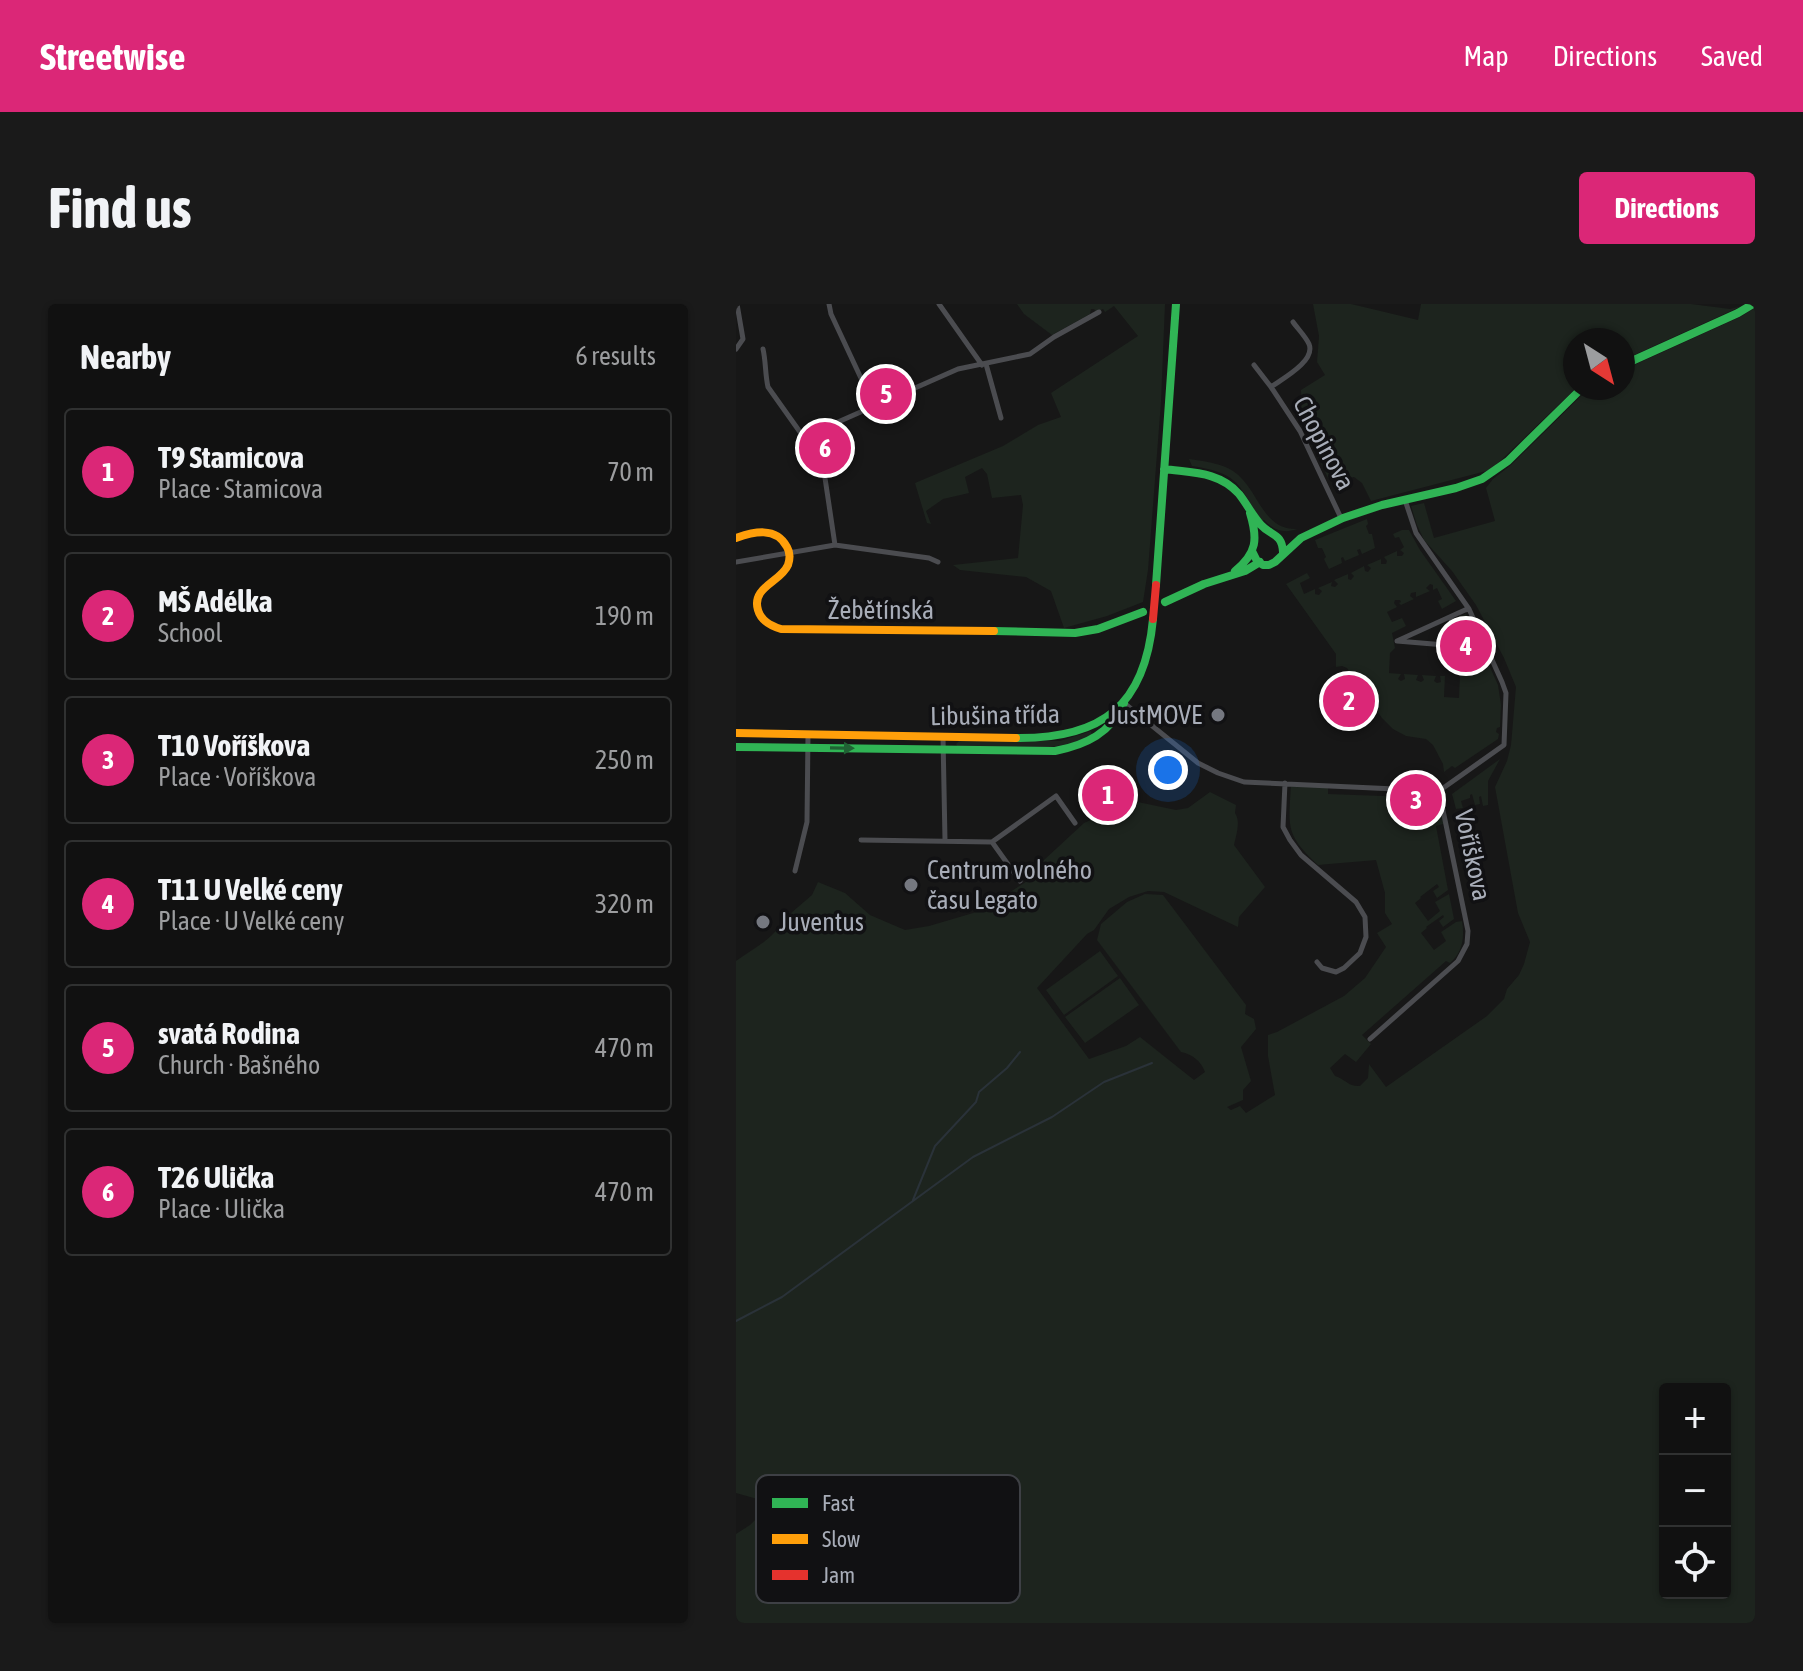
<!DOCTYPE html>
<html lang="en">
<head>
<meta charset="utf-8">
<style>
	:root { --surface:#111; --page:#1a1a1a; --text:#f1f3f6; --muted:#9c9d9f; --line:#303131; --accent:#db2777 }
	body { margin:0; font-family:"Asap Condensed",sans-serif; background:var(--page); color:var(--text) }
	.controls { position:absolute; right:24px; bottom:24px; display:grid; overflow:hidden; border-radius:8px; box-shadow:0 2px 6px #0004 }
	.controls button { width:72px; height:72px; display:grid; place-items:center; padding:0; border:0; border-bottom:2px solid var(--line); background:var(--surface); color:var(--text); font:40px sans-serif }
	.compass { position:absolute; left:827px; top:24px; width:72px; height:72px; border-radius:50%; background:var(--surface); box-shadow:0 2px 6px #0004; rotate:144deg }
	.you { position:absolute; left:432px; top:466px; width:28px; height:28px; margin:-20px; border:6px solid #fff; border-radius:50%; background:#1a73e8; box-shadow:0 0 0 12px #1a73e833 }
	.badge { display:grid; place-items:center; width:52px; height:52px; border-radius:50%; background:var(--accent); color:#fff; font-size:26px; font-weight:700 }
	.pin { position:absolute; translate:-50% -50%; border:4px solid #fff; box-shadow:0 2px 8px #0006 }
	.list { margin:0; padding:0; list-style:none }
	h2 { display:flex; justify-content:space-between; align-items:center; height:104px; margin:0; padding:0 32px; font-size:34px }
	h2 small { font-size:26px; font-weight:400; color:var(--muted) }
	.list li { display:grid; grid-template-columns:52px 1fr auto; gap:24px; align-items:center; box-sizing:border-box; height:128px; margin:0 16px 16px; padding:0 16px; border:2px solid var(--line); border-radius:8px }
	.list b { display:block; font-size:30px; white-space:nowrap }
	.list p { margin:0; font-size:26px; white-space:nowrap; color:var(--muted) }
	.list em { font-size:26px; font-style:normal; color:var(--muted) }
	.icon { flex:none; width:44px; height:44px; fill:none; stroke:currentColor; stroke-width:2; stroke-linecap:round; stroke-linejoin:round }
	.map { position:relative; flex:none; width:1019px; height:1319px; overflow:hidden; border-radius:8px }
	header { display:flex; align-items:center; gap:48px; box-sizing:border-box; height:112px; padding:0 40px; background:var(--accent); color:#fff }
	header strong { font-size:38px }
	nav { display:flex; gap:44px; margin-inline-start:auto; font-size:28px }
	.intro { display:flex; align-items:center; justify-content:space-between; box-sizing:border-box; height:192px; padding:0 48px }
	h1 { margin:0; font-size:56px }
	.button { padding:20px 36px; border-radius:8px; background:var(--accent); color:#fff; font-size:28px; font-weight:700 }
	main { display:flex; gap:48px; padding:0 48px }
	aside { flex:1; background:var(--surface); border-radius:8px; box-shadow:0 2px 6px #0004 }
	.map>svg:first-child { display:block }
	.green { fill:#1d241e; fill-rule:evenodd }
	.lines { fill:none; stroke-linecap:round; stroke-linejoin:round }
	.stream { stroke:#2a3239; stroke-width:2 }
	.street { stroke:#4b4c50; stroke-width:5 }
	.fast { stroke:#30b455; stroke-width:8 }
	.slow { stroke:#ff9f0a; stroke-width:8 }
	.jam-bridge { stroke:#e5322d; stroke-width:8 }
	.oneway { fill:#206234 }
	.poi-dot { fill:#757880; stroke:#111113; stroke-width:3 }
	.labels { text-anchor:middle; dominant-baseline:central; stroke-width:7; stroke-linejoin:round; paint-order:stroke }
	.street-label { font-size:26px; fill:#a8adb8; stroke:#111113 }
	.poi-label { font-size:26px; fill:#a8adb8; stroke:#111113; text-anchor:start }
	.key { fill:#111113; stroke:#3e4045; stroke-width:2 }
	.key-label { font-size:22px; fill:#a8adb8 }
</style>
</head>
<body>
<header>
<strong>Streetwise</strong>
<nav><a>Map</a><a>Directions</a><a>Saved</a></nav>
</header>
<div class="intro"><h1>Find us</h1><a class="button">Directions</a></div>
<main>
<aside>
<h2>Nearby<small>6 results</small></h2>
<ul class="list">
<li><span class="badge">1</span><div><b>T9 Stamicova</b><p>Place · Stamicova</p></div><em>70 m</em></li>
<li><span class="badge">2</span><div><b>MŠ Adélka</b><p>School</p></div><em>190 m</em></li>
<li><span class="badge">3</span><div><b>T10 Voříškova</b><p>Place · Voříškova</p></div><em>250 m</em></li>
<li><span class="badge">4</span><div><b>T11 U Velké ceny</b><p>Place · U Velké ceny</p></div><em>320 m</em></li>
<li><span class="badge">5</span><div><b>svatá Rodina</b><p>Church · Bašného</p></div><em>470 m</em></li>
<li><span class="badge">6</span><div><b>T26 Ulička</b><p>Place · Ulička</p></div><em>470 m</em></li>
</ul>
</aside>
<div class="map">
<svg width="1019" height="1319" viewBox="0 0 1019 1319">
	<rect width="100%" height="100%" fill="#171717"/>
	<path class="green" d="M281,0h148l-4,98 -13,168 -5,32 -36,14 -43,12 -13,-37 -25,-14 -66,-7 -7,-5 65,-7 5,-53 -2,-10 -29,3 -5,-24 -5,-6 -17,9 4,16 -26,6 -17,12 5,13 -4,-1 -12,-40 88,-37 35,-21 23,-8 -10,-24 87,-57 -24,-30 -9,6 -2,-3 -7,3 -2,-3h-3l-1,5 -38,21 -28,-21z
		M577,0h38l67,16 3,-16h270l39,5 12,-3 -119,54v-20h-48l1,48 -81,78 -5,4 -119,31 -9,-18 -8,-6 -20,4 -6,-3 -26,-55 -1,-33 24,-15 -8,-13 2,-26z
		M1019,4v1315h-1019v-89l14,-9 17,-17 -6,-8 -25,-7v-532c17,-12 39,-23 48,-42l28,-24 6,-13 27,11 25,22 35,15 24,-4 51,-15 52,-33 12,-18 40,-37 49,-22 43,9 12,-2 22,-16 26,13 -1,8c6,9 1,22 -1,32l31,42 -26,30 -1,10 -74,-35 -16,-1 -19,6 -20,12 -15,21 -7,4 -50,54 52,71 37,-13 14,-9 54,43 11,-8c-4,-11 -13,-18 -24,-20l-84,-112 4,-16 26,-22 18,-8 18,1 83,110 -1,9 9,5 2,10 -15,18 10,34 -8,9v10l-16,7 4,3 9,-4 6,7 29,-18 -7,-39v-21l9,-3 67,-36 21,-18 21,-31 -9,-14 15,-9 -7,-11v-20l-9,-33 -58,5c-34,-32 -29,-38 -27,-82l37,2v9l82,3 -1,6h10l2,-13 18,1 7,32 -10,3 12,64 -11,8 -4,-7 6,-4 -2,-3 -17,13 1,1 -6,5 13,18 12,-10 -5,-9 14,-8 5,25 -11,8 -4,-6 5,-4 -1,-2 -17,12 1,1 -6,5 13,17 12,-9 -5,-9 15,-10 6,-1c3,17 0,32 -12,42l-4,-2 -84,74 9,9 -15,18 -11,-8 -15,14 5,8c10,3 14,11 25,10l8,-8 1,-14 17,23 101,-71 17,-17 3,-10 12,-14 5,-11 6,-22 -12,-29 -23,-126 12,-26 4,-16 5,-58 -12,-29 -28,-53 -24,-34 -28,-31 -7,-15 -6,-19 13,-3 10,35 61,-17 -9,-33 7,-9 18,-14 76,-75 2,-2h34v-18l117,-53zM929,1085h60v204h-60z
		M453,155c13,2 32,4 44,12 26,17 28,59 64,58 -13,5 -24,1 -33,-9l-2,1c-26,-37 -20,-47 -70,-55z
		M631,215l1,5 -2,2 3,8h3l3,14 -13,6 -2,-5 -3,1 2,5 -14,6 -2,-4 -2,1 1,5 -13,6 -5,-10 2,-2 -4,-9h-4l-3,-8z
		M666,226h7l11,20 36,51 -14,8 -4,-8 4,-2 -5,-11 -4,2v-5l-3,-1 -4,4 4,3 -14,6v-5l-5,1 -1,3 4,3 -13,6 -2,-2 2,-1 -1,-2h-5l-1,3 3,4 -10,5 5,10 10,-4 4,8 -14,7 3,15 -5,5 -1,20 12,1 -3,5 3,2 4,-2 -1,-5 14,1 -2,5 5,2 3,-2 -2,-5 14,1 -2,5 3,2 4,-1 -1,-6h5l-1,21 15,1 1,-24h7l1,-11 -9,-12h10v-8l-10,-1 -3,-18 2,-7 8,-3 32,71 3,20 -1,22 -3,1 -1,4 3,2 -1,5 -43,29 -3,-2 -8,6 -1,-8 -10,-19 -7,-6 -20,-3 -13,-7 -11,-11 -35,-50 -5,-2 -6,1v-13l-50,-70 21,-11 3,5 -10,5 4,11 11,-5v5l4,1 3,-4 -4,-3 14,-6 -1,4 4,1 3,-3 -4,-4 14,-6v5l3,1 3,-4 -3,-3 13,-7 1,5 3,1 3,-4 -4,-3 14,-6v5h5l1,-3 -3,-4 13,-6v5h5l2,-3 -4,-3 4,-3 -5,-10 -4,1 -2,-4z
		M355,427l1,4c-38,20 -92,12 -135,11l-1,-2 3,-3h101z
		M764,455l-12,22v24l-5,1 -2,-10 -2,1 1,7 -5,1 -3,-11 -2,1v3l-9,3 2,7 -7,1 -4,-15z
		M364,647l18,25 -54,39 -18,-25z
		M384,674l19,27 -54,38 -20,-26z"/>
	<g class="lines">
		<path class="stream" d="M177,896l22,-54 41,-44 3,-10 28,-24 13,-16
			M0,1017l46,-24 191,-140 79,-40 52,-35 48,-19"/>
		<path class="street" d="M93,0l2,10 43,92
			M203,0l43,61
			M557,18c5,7 13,15 16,22 7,17 -27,35 -38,43l29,44 41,87
			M0,45l7,-10 -6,-35
			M27,45c3,13 2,25 5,38l49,69 8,22 10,67
			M250,60l15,54
			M518,61l17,22
			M68,133l154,-68 72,-15 24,-17 45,-25
			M669,196l11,33 53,76 33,73 4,11 -2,52 -65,46
			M0,258l99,-17 94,13 9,4
			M714,313l9,19 -2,10 -60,-5 68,-31 4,-1
			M388,399l74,60 20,10 26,9 195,9
			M207,433l2,103
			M549,479l-2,44 7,13 11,15 55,47 9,15 1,20 -6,16 -16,15 -8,4 -14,-4 -5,-6
			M125,536l131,2 64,-46 19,27
			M256,538l28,39
			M59,567l12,-49 1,-87
			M634,735l88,-78 9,-17 1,-13 -29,-140"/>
		<path class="fast" d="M887,61l115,-52 15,-9
			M428,165c27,4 55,2 75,25 8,10 13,21 22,31 10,11 21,8 22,27
			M516,247l5,10 6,4h6l6,-3 26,-24 42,-20 39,-13 74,-17 26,-9 26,-18 74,-73
			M499,267c22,-18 23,-32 15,-58
			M420,281l20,-281
			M429,298l39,-18 41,-13 15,-9
			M258,327l81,2 23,-4 45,-17
			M280,434c86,1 129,-32 137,-119
			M0,443l319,4c31,-6 56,-18 69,-48"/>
		<path class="slow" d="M0,234c17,-6 40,-12 51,9 3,5 3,12 1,18 -7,17 -37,22 -30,45 3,11 13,16 23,19l213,2
			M0,429l280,5"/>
		<path class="jam-bridge" d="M417,315l3,-34"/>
	</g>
	<defs><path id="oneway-solid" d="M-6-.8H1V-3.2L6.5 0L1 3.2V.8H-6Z" transform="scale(2)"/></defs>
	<use class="oneway" href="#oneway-solid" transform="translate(106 444) rotate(1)"/>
	<g class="poi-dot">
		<circle cx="482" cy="411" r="8"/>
		<circle cx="175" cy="581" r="8"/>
		<circle cx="27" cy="618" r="8"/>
	</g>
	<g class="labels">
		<g class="street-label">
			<text transform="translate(588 139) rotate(62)">Chopinova</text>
			<text x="145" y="306">Žebětínská</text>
			<text transform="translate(259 411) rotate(-1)">Libušina třída</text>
			<text transform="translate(737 551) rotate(78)">Voříškova</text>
		</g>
		<g class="poi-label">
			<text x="466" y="411" text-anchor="end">JustMOVE</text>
			<text x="191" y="566">Centrum volného<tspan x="191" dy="30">času Legato</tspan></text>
			<text x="43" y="618">Juventus</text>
		</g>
	</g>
	<rect x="20" y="1171" width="264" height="128" rx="12" class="key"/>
	<rect x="36" y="1194" width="36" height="10" fill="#30b455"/>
	<rect x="36" y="1230" width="36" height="10" fill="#ff9f0a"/>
	<rect x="36" y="1266" width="36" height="10" fill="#e5322d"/>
	<g class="key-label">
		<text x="86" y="1207">Fast</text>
		<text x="86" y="1243">Slow</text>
		<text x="86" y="1279">Jam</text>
	</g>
</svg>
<div class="controls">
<button>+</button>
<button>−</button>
<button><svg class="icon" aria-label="locate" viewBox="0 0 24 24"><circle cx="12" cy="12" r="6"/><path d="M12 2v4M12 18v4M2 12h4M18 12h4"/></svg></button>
</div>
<svg class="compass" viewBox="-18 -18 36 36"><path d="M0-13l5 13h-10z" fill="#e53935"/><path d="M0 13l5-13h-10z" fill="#9c9d9f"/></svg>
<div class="you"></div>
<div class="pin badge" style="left:372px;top:491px">1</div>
<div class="pin badge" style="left:613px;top:397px">2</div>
<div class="pin badge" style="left:680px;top:496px">3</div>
<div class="pin badge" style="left:730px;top:342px">4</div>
<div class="pin badge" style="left:150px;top:90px">5</div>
<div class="pin badge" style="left:89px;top:144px">6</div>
</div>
</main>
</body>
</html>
